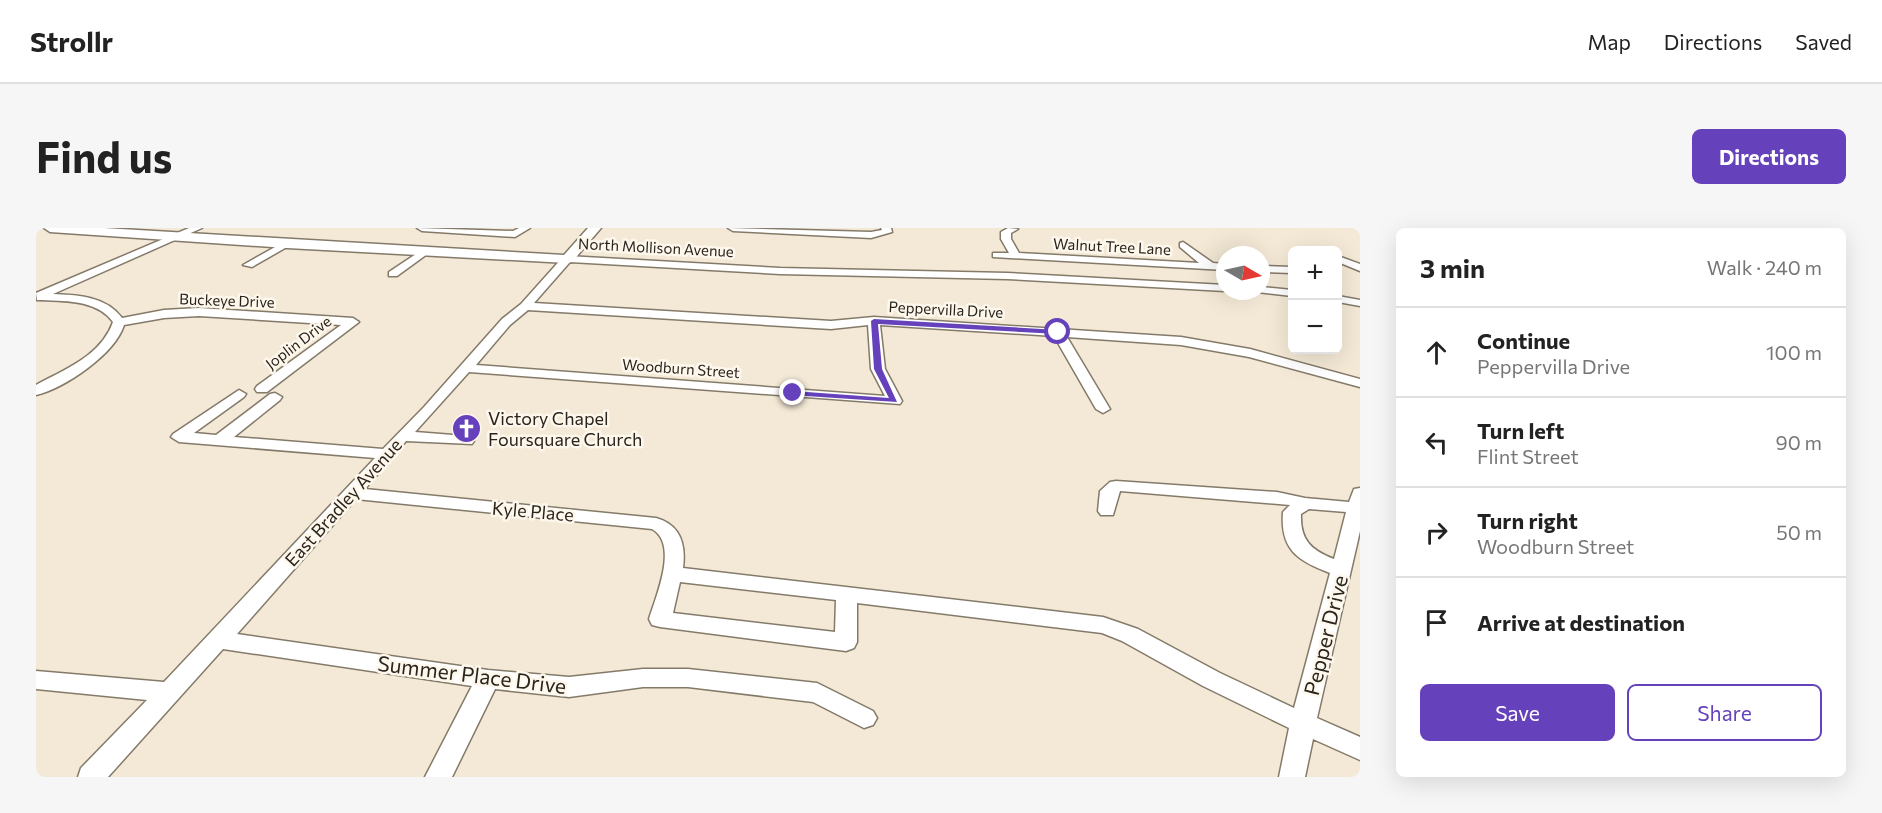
<!DOCTYPE html>
<html lang="en">
<head>
<meta charset="utf-8">
<style>
	:root { --surface:#fff; --page:#f6f6f6; --text:#222; --muted:#767676; --line:#e0e0e0; --accent:#6542bb }
	body { margin:0; font-family:Commissioner,sans-serif; background:var(--page); color:var(--text) }
	.controls { position:absolute; right:18px; top:18px; display:grid; overflow:hidden; border-radius:9px; box-shadow:0 6px 24px #0002 }
	.controls button { width:54px; height:54px; display:grid; place-items:center; padding:0; border:0; border-bottom:2px solid var(--line); background:var(--surface); color:var(--text); font:30px sans-serif }
	.compass { position:absolute; left:1180px; top:18px; width:54px; height:54px; border-radius:50%; background:var(--surface); box-shadow:0 6px 24px #0002; rotate:99deg }
	.stop { position:absolute; width:18px; height:18px; margin:-14px; border:4px solid #6542bb; border-radius:50%; background:#fff }
	.stop.end { background:#6542bb; border-color:#fff; box-shadow:0 2px 6px #0008 }
	.list { margin:0; padding:0; list-style:none }
	h2 { display:flex; justify-content:space-between; align-items:center; height:78px; margin:0; padding:0 24px; font-size:26px }
	h2 small { font-size:20px; font-weight:400; color:var(--muted) }
	.list li { display:grid; grid-template-columns:39px 1fr auto; gap:18px; align-items:center; box-sizing:border-box; height:90px; padding:0 24px; border-top:2px solid var(--line) }
	.list b { display:block; font-size:22px; white-space:nowrap }
	.list p { margin:0; font-size:20px; white-space:nowrap; color:var(--muted) }
	.list em { font-size:20px; font-style:normal; color:var(--muted) }
	.actions { display:flex; gap:12px; padding:18px 24px }
	.actions a { flex:1; padding:14px 0; border:2px solid var(--accent); border-radius:9px; text-align:center; font-size:21px; color:var(--accent) }
	.actions .main { background:var(--accent); color:#fff }
	.icon { flex:none; width:33px; height:33px; fill:none; stroke:currentColor; stroke-width:2; stroke-linecap:round; stroke-linejoin:round }
	.map { position:relative; flex:none; width:1324px; height:549px; overflow:hidden; border-radius:9px }
	header { display:flex; align-items:center; gap:36px; box-sizing:border-box; height:84px; padding:0 30px; background:var(--surface); border-bottom:2px solid var(--line) }
	header strong { font-size:28px }
	nav { display:flex; gap:33px; margin-inline-start:auto; font-size:21px }
	.intro { display:flex; align-items:center; justify-content:space-between; box-sizing:border-box; height:144px; padding:0 36px }
	h1 { margin:0; font-size:42px }
	.button { padding:15px 27px; border-radius:9px; background:var(--accent); color:#fff; font-size:21px; font-weight:700 }
	main { display:flex; gap:36px; padding:0 36px }
	aside { flex:1; background:var(--surface); border-radius:9px; box-shadow:0 6px 24px #0002 }
	.map>svg:first-child { display:block }
	.lines { fill:none; stroke-linecap:round; stroke-linejoin:round }
	.minor-casing { stroke:#847a69; stroke-width:3 }
	.major-casing { stroke:#847a69; stroke-width:3 }
	.minor { fill:#fff; fill-rule:evenodd }
	.major { fill:#fff; fill-rule:evenodd }
	.route { fill:#6542bb }
	.labels { text-anchor:middle; dominant-baseline:central; stroke-width:5; stroke-linejoin:round; paint-order:stroke }
	.far-street-label { font-size:15px; fill:#29251e; stroke:#fef7ec }
	.poi-label { font-size:18px; fill:#29251e; stroke:#fef7ec; text-anchor:start }
	.street-label { font-size:18px; fill:#29251e; stroke:#fef7ec }
	.near-street-label { font-size:21px; fill:#29251e; stroke:#fef7ec }
</style>
</head>
<body>
<header>
<strong>Strollr</strong>
<nav><a>Map</a><a>Directions</a><a>Saved</a></nav>
</header>
<div class="intro"><h1>Find us</h1><a class="button">Directions</a></div>
<main>
<div class="map">
<svg width="1324" height="549" viewBox="0 0 1324 549">
	<rect width="100%" height="100%" fill="#f4e9d6"/>
	<g class="lines">
		<defs>
			<path id="minor" d="M153,0h13l-149,66c24,1 53,2 69,24l42,-8 35,-2 154,10 6,4 -92,70h-10l-2,-3 2,-3 84,-61 -142,-9 -35,2 -40,7c-9,29 -59,63 -88,70v-10c29,-16 65,-29 77,-63 -16,-23 -51,-21 -76,-22l-1,-7z
				M381,0l96,3 6,-3h11l-15,9 -93,-6z
				M692,0l143,4 11,-2 -1,-2h10l1,4 -21,6 -138,-7z
				M972,0l10,1 -7,4v6l8,14 180,10 -19,-16v-4l3,-1 30,21 12,1v6l-232,-13v-4h16l-8,-14v-7z
				M248,14l8,2 -40,23 -9,-2z
				M386,22l8,2 -33,24h-8v-4z
				M531,28l213,12 227,5 218,12v6l-218,-12 -227,-5 -210,-12 -36,41 297,18 43,-4 307,20 69,12 110,30v8l-111,-30 -68,-12 -114,-8 43,72 -7,4 -7,-4 -42,-73 -174,-11 5,44 17,32 -2,3 -431,-32 -54,60 51,4 6,2 2,3 -2,3 -66,-3 -41,48 291,29c25,7 30,27 27,50l420,49 35,12 82,44 74,35 36,-135c-32,-12 -50,-23 -47,-61l7,-7 -170,-14 -7,24h-12l-3,-4 2,-20 10,-9 6,-1 161,11 28,6 44,4 5,-13 6,-1v43l-43,187 43,19v23l-47,-21 -8,38h-26l10,-49 -86,-42 -81,-45 -20,-8 -245,-30v39l-3,6 -8,3 -186,-24 -8,-2 -3,-6c7,-23 30,-75 3,-90l-296,-30 -119,135 251,36 81,7 74,-8h45l129,14 56,28 4,7 -4,7 -9,3 -51,-26 -125,-15h-45l-74,10 -74,-8 -43,88h-27l47,-91 -249,-37 -115,128h-30l3,-9 66,-68 -111,-11v-18l128,11 211,-224 -196,-16 -8,-5 2,-3 66,-44 7,4 -2,3 -50,36 22,2 54,-41 5,-1 7,4 -2,3 -46,37 149,12 41,-42 78,-88 19,-15 42,-47zM492,82l303,19 37,-4 3,44 14,27 -409,-31 34,-40zM1273,281l37,3 -12,47c-23,-9 -34,-19 -33,-45zM644,354l156,18 -1,32 -162,-19z
				M1302,28l22,8v7l-22,-9z
				M1225,38l31,1v6l-31,-1z
				M1225,59l31,3v6l-35,-4 4,-1z
				M1302,68l22,4v6l-22,-4z"/>
			<path id="major" d="M8,0h60l460,27 24,-27h13l-29,34 -5,1 -280,-15 -237,-16z"/>
		</defs>
		<use href="#minor" class="minor-casing"/>
		<use href="#major" class="major-casing"/>
		<use href="#minor" class="minor"/>
		<use href="#major" class="major"/>
	</g>
	<path class="route" d="M838,91l184,11 3,2 -3,2 -180,-10 4,45 15,33 -107,-7 -1,-2 4,-2 96,7 -15,-29 -3,-48z"/>
	<defs>
		<symbol id="church-disc" viewBox="-11 -11 22 22"><circle r="9.5" fill="#6542bb" stroke="#fef7ec"/><path d="M-1.2-6h2.4v3.5h3.3v2.4h-3.3V6h-2.4V-.1h-3.3v-2.4h3.3Z" fill="#fff"/></symbol>
	</defs>
	<g fill-rule="evenodd">
		<use href="#church-disc" x="414" y="184" width="33" height="33"/>
	</g>
	<g class="labels">
		<g class="far-street-label">
			<text transform="translate(1076 18) rotate(3)">Walnut Tree Lane</text>
			<text transform="translate(620 19) rotate(3)">North Mollison Avenue</text>
			<text transform="translate(191 72) rotate(2)">Buckeye Drive</text>
			<text transform="translate(910 81) rotate(3)">Peppervilla Drive</text>
			<text transform="translate(262 114) rotate(-37)">Joplin Drive</text>
			<text transform="translate(645 140) rotate(4)">Woodburn Street</text>
		</g>
		<g class="poi-label">
			<text x="452" y="190">Victory Chapel<tspan x="452" dy="21">Foursquare Church</tspan></text>
		</g>
		<g class="street-label">
			<text transform="translate(307 274) rotate(-48)">East Bradley Avenue</text>
			<text transform="translate(497 283) rotate(5)">Kyle Place</text>
		</g>
		<g class="near-street-label">
			<text transform="translate(1289 407) rotate(-76)">Pepper Drive</text>
			<text transform="translate(436 446) rotate(7)">Summer Place Drive</text>
		</g>
	</g>
</svg>
<div class="controls">
<button>+</button>
<button>−</button>
</div>
<svg class="compass" viewBox="-18 -18 36 36"><path d="M0-13l5 13h-10z" fill="#e53935"/><path d="M0 13l5-13h-10z" fill="#767676"/></svg>
<div class="stop" style="left:1022px;top:104px"></div>
<div class="stop end" style="left:757px;top:165px"></div>
</div>
<aside>
<h2>3 min<small>Walk · 240 m</small></h2>
<ul class="list">
<li><svg class="icon" aria-label="ahead" viewBox="0 0 24 24"><path d="M12 20V5M6 11l6-6 6 6"/></svg><div><b>Continue</b><p>Peppervilla Drive</p></div><em>100 m</em></li>
<li><svg class="icon" aria-label="left" viewBox="0 0 24 24"><path d="M17 20v-9H6M10 6l-5 5 5 5"/></svg><div><b>Turn left</b><p>Flint Street</p></div><em>90 m</em></li>
<li><svg class="icon" aria-label="right" viewBox="0 0 24 24"><path d="M7 20v-9h11M14 6l5 5-5 5"/></svg><div><b>Turn right</b><p>Woodburn Street</p></div><em>50 m</em></li>
<li><svg class="icon" aria-label="arrive" viewBox="0 0 24 24"><path d="M6 21V4h12l-3 4 3 4H6"/></svg><div><b>Arrive at destination</b></div></li>
</ul>
<div class="actions"><a class="main">Save</a><a>Share</a></div>
</aside>
</main>
</body>
</html>
